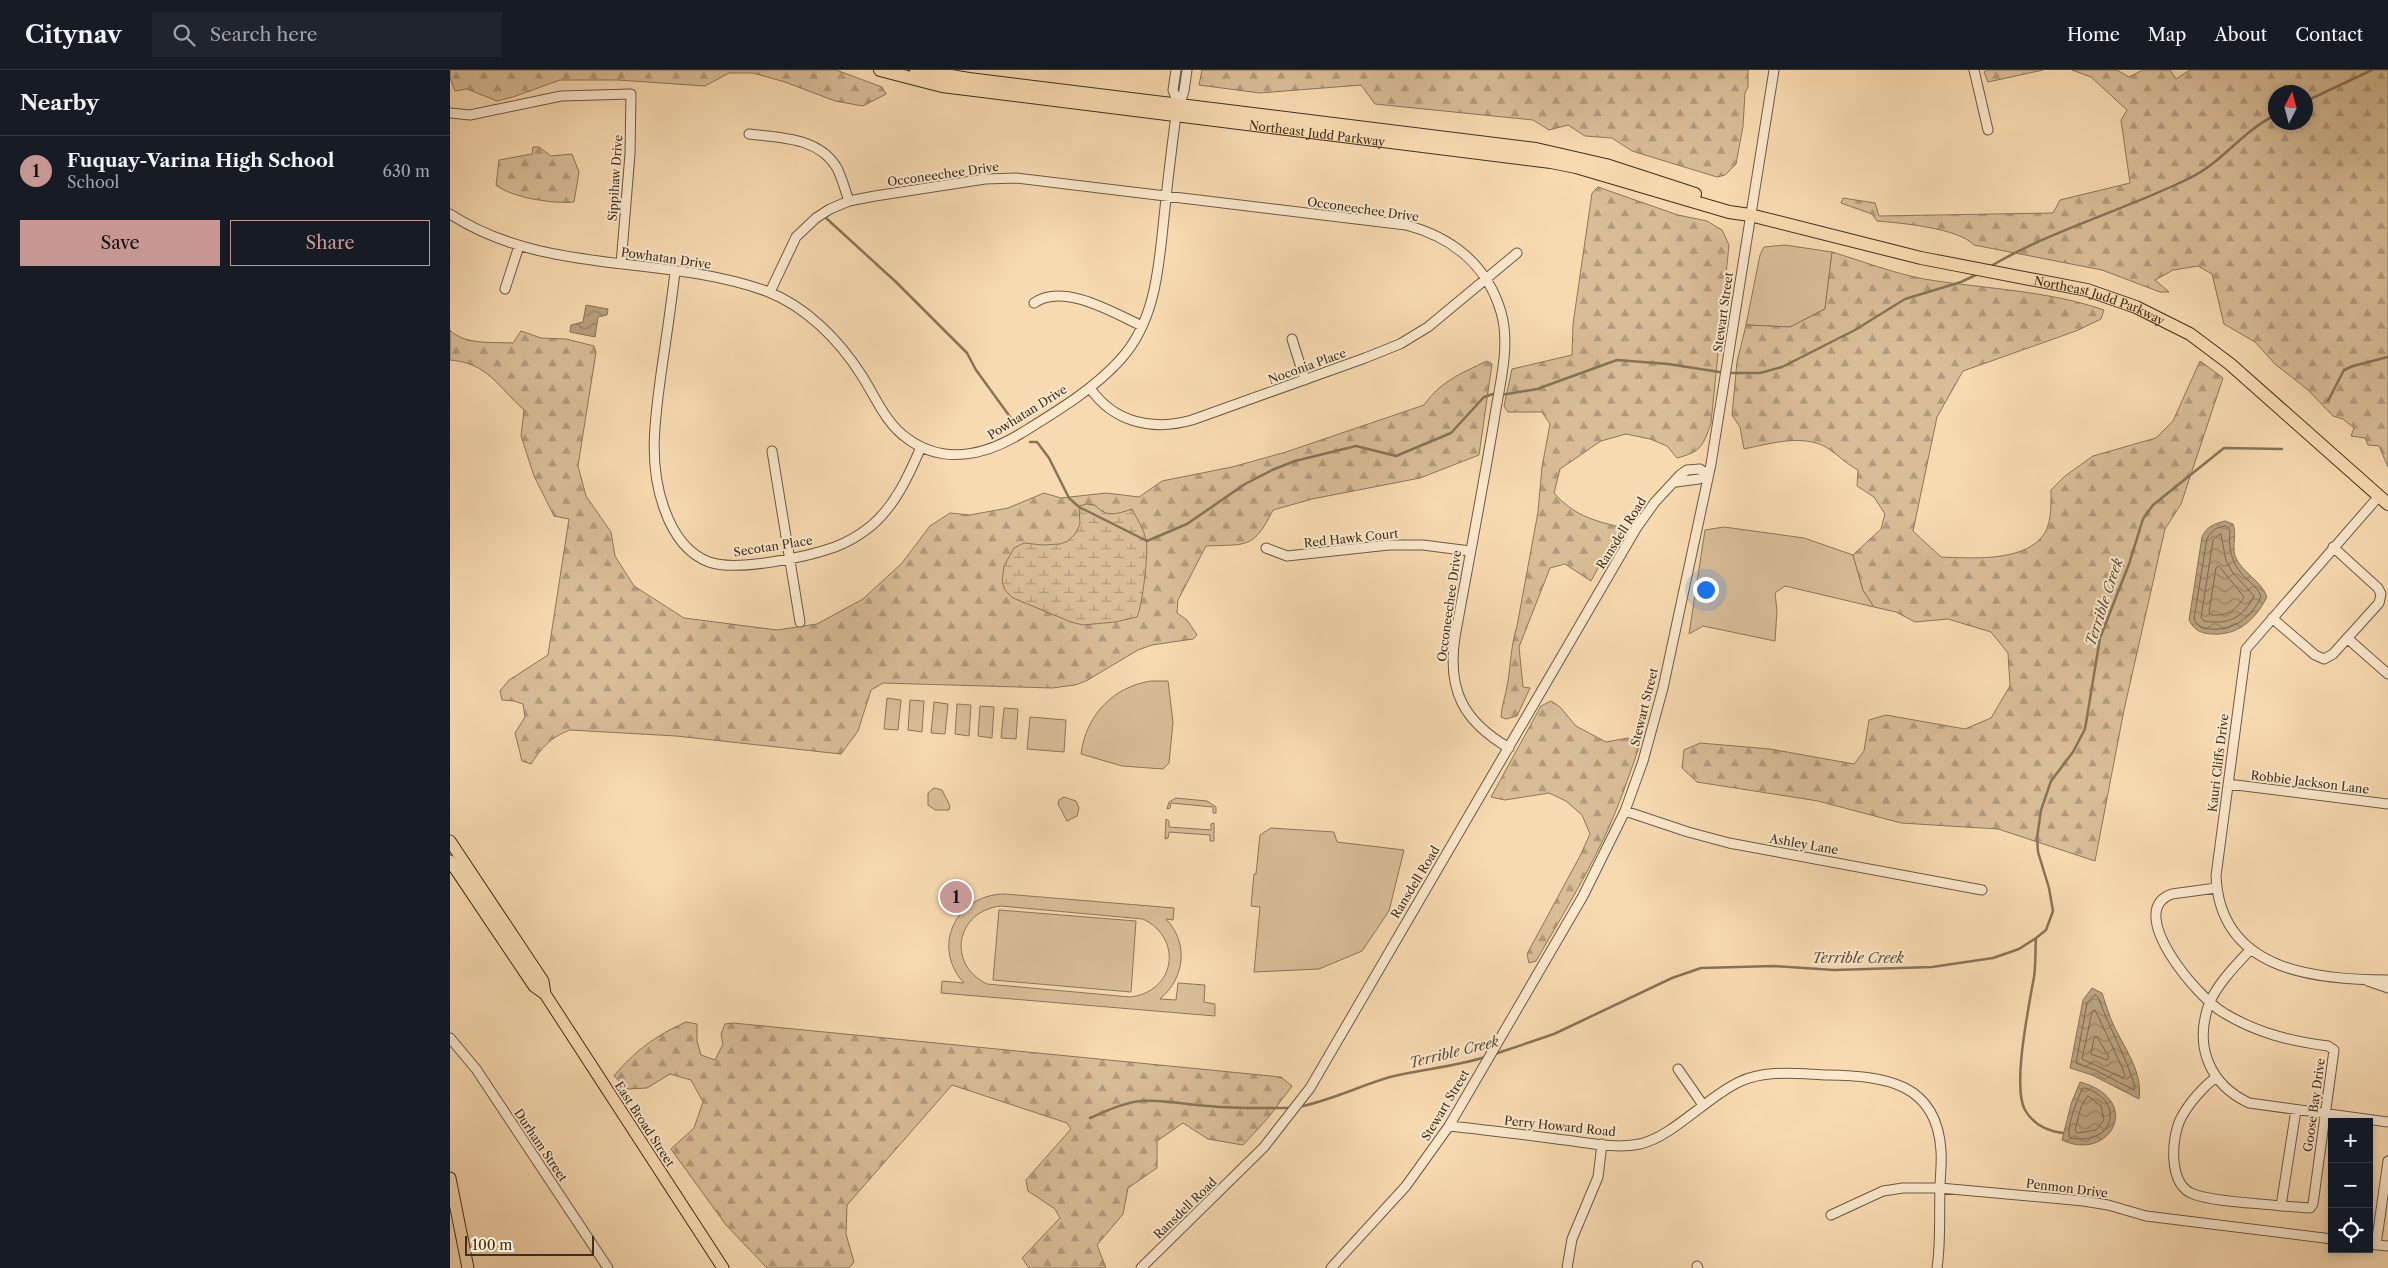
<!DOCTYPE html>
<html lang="en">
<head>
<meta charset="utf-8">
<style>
	:root { --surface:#171b24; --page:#20242c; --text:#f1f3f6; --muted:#9ea1a6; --line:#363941; --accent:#c59692 }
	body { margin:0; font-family:"Libre Caslon Text",serif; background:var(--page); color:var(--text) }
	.controls { position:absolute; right:15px; bottom:15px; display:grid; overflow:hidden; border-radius:0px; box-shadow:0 2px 8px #0003 }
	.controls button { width:45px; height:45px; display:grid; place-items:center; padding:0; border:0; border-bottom:1px solid var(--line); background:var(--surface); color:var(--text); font:25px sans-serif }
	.compass { position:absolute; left:1818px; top:15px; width:45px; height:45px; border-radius:50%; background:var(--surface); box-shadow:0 2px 8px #0003; rotate:6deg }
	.scale { position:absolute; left:15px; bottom:12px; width:129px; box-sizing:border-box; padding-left:5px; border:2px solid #3f2f1b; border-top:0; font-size:14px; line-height:18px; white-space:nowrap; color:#3f2f1b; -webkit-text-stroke:4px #fae7cc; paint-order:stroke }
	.you { position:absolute; left:1255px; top:519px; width:18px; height:18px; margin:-12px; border:4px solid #fff; border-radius:50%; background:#1a73e8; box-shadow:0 0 0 8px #1a73e833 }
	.badge { display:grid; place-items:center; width:32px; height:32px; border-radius:50%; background:var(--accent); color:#111; font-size:16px; font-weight:700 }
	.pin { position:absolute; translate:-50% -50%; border:2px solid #fff; box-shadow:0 1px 5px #0006 }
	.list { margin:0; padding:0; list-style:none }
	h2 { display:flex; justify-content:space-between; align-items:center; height:65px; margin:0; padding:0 20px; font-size:21px }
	h2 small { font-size:16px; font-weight:400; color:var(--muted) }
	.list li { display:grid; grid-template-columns:32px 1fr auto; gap:15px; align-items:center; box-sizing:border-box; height:70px; padding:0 20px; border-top:1px solid var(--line) }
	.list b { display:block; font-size:19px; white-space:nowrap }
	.list p { margin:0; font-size:16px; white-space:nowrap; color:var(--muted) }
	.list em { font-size:16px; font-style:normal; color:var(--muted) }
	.actions { display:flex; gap:10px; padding:15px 20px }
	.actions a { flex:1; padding:11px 0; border:1px solid var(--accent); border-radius:0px; text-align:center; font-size:18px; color:var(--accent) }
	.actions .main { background:var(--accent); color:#111 }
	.icon { flex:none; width:28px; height:28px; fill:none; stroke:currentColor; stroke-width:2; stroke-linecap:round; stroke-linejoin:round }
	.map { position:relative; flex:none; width:1938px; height:1198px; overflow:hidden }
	header { display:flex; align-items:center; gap:30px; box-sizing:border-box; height:70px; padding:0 25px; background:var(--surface); border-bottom:1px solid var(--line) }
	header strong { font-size:24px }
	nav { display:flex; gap:28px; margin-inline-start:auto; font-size:18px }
	.search { width:350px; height:45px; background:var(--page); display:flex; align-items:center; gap:12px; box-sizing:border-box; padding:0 18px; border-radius:0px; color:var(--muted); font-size:19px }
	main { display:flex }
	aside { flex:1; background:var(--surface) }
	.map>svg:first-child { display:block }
	.grass { fill:#d9bd97; stroke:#8c7659; fill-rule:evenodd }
	.forest { fill:url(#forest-firs); stroke:#8c7659; fill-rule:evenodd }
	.wetland { fill:url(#wetland-marsh); stroke:#8c7659 }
	.water { fill:url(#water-waves); stroke:#887356 }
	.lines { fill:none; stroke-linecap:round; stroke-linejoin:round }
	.shore { stroke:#7c684c; stroke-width:1 }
	.stream { stroke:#887356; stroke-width:2.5 }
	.minor-casing { stroke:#6d5a40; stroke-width:11 }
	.major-casing { stroke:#3f2f1b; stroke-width:13 }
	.highway-casing { stroke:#3f2f1b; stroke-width:14 }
	.minor { stroke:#fae7cc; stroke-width:9 }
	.major { stroke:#f8dab0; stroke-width:11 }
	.highway { stroke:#f8dab0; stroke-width:12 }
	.labels { text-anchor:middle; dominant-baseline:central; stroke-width:4; stroke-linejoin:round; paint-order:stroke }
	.street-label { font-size:12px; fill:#3f2f1b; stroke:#fae7cc }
	.water-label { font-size:14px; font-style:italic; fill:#5e4b34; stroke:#fae7cc }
</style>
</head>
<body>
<header>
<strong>Citynav</strong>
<div class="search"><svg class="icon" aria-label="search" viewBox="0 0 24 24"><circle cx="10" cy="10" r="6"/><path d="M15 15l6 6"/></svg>Search here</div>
<nav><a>Home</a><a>Map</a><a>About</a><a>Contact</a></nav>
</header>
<main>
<aside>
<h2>Nearby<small></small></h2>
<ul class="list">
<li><span class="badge">1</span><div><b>Fuquay-Varina High School</b><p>School</p></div><em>630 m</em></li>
</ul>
<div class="actions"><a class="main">Save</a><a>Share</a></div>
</aside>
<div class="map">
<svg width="1938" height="1198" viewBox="0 0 1938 1198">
	<defs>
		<pattern id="forest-firs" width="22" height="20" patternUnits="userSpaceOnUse" patternTransform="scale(1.25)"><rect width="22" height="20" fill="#d9bd97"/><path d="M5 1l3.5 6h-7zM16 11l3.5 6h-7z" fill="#b19a7a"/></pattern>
		<pattern id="wetland-marsh" width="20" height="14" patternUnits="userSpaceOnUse" patternTransform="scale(1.25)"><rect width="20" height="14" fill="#d9bd97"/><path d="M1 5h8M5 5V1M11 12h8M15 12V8" fill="none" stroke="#b19a7a"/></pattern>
		<pattern id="water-waves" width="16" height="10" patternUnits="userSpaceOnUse" patternTransform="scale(1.25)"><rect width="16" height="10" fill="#b9a07d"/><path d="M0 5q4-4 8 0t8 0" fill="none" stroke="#988366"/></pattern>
	</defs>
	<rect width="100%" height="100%" fill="#f8dab0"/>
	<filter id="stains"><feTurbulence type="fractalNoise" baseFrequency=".004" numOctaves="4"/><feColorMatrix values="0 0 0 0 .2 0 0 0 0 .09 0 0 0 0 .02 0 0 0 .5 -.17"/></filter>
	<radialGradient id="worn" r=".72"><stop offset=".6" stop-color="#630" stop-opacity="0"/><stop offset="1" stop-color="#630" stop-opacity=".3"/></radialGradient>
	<path class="grass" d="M1335,175l47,7 -7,57 -35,18 -44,-2 14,-70 4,-8z
		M1274,457l80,11 49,17 10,35 11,17 -89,-21 -10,7 2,18 -2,30 -72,-15 -14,8 16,-104z
		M701,611h17l5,41 -4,41 -6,6 -41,-3 -41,-12c5,-39 32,-67 70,-73z
		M437,628l14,2 -3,30 -14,-1z
		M460,630l14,1 -2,31 -14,-2z
		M484,632l14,2 -3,30 -14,-1z
		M507,634l14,1 -2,31 -14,-2z
		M530,636l14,1 -2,31 -14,-2z
		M554,638l14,1 -2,30 -15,-1z
		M580,647l36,3 -2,32 -37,-3z
		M484,718l8,2 8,16 -1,4h-14l-7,-5v-12z
		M614,727l12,4 3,7 -2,8 -10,5 -9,-17 1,-4z
		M726,728l31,3 9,6v6h-3v-6l-42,-4 -1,5 -3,1 2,-7z
		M716,749l3,2v6l42,3v-6l3,-1v18h-4v-6l-41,-3 -1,6 -3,1z
		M821,758l63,4 3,10 67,8 -15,61 -27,40 -43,18 -65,3 6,-65 -9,-1 3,-32h2l4,-39z
		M555,824l169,14 -1,12 -7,-1c23,24 19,59 -6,80l16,1 2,-17 27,2 -1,17 11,2v12l-274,-23 1,-12 22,2c-34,-37 -7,-89 41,-89zM551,836l142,13c41,20 32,73 -13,78l-143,-13c-41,-20 -31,-73 14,-78z
		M549,840l137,11 -5,71 -138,-12z"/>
	<path class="forest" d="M0,0h386l46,17 4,7 -23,12 -28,-5 -50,-19 -32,-9h-24l-24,13 -87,-6h-58l-47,17 -16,4 -30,-12 -12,2 -5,-13z
		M752,0h546v17l-3,6 -2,33 -7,38 -11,11 -8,2 -85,-26 -20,-13 -27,-2 -17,-11 -19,5 -16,-10 -158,-16 -14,-19 -101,8 -61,-8z
		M1537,0h56l-55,12 -4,-10z
		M1622,0h45l12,7 14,-7h27l6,9 14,-9h198v397l-9,-21 -11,-1 -3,-7 -14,-2 3,-8 -11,-9 -10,-3 -25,-26 -33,-26 -20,-22 -31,-18 -12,-50 -14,-8 -25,4 -18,10 14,12h-9l-58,-22 -128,-25c-16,-17 -73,-22 -97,-24l-5,-7 -31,-11 2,-5 32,5 4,13 174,-3 7,-13 70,-17 -9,-63 6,-10 -36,-33zM1826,22h30v30h-30z
		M83,77h6l12,9 21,-2 7,18 -5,30c-20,2 -62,-4 -78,-17l3,-25 33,-6z
		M1148,117l80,28 29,6 15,9 7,15 -18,178c-8,23 -10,29 -34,35l-10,-12 -17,-7 -24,-5 -25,7 -41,28 -6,24c20,22 37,27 66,34l-29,54 -26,-17 -15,4 -31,79 4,40 7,1 -13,28 -11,3 -5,-2c1,-13 5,-23 7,-36 3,-19 3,-36 9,-55l21,-114 4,-45 8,-43 -8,-12h-34l-4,-6 8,-37 60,-14 1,-31 19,-131z
		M1382,182c30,9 61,21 92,27 60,10 122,11 180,31l-3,9 -25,12 -113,40 -26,46 -24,114 28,26c29,1 79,5 100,-19 11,-11 10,-33 10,-48l14,-14 28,-20 63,-18 17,-17 27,-60 23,17 -42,126 -16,25 -41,181 -29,151 -97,-32 -97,-6 -83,-22 -121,-19 -15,-14 2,-18 16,-7 70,6 84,15 10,-13 5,-31 17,-5 79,14 26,-11 19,-32 -2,-33 -17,-21 -43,-13 -33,3 -19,-10 -22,-5 -11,-17 -10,-35 28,-26 4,-15 -11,-17 -17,-11 1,-16c-12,-6 -25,-20 -36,-25 -25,-10 -53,-1 -78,4l-4,-22 -8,-12 5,-53 9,-37 44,2 35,-18z
		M0,260c14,15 43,12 63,13l8,-12 20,7 25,1 28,7 2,6 -18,114 8,30 25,36 4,24 19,30 50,32 93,12 40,-6 46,-25 39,-36 28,-37 20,-13 20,2 38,-7 36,-15 17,5 45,-5 33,4 23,-16 70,-14 54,-15 138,-47c17,-24 36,-31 63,-44l5,3 -13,91 -59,23 -108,21 -39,11c-20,40 -26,34 -67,36l-28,54 -1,13 10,7 10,15 -4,4 -41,6 -14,5 -52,31 -11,4 -23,3 -169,-5 -12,7 -13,41 -17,23 -165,-18 -106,-6c-19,7 -28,17 -39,34l-9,-3 -7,-28 10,-16 -2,-13 -9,-3 -12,-1 -2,-9 9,-11 39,-25 21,-136 -15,-3 -20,-40 -13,-40 3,-26c-26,-23 -36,-47 -74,-50z
		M1101,631l9,6 16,19 30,16 22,-4 12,6c-11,32 -22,65 -37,96 -20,42 -44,81 -67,121l-7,2 -2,-9 53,-98 10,-22 -8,-19 -16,-14 -17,-8 -44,7 -14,-3 50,-91z
		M236,952l11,2v17l4,14 14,5 8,-16 -2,-10 4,-10 8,-1 548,54 11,9 -24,32 -25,27 -35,-6 -25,-16 -26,18v27l-29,20 -5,26 -26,31 9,23h-77l-7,-10 38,-40 -5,-9 -27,-18 -2,-11 45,-51 -4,-6 -115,-38 -105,120 -1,29 8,28 -5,6h-82l-41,-43 -55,-76 23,-21 9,-26 -12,-22 -21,-6 -23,14 -19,1 -14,-13c19,-24 44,-42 72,-54z"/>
	<path class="wetland" d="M637,434l8,1c11,13 22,9 37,4 5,10 12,20 14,31 3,11 -4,68 -9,77l-22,5 -32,3 -12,-3 -58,-24 -8,-8 -3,-8 2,-16 10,-18 10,-5 18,2 18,-1 8,-3 8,-8 4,-9 -1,-18z"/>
	<path class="water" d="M136,235l22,4 -1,6 -9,2 -3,20 -25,-5 1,-7 12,-3z
		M1775,451l8,3c4,10 -1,21 2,32 7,17 26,24 32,41 -12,23 -29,39 -56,37 -11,-1 -17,-4 -22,-14l13,-83c5,-11 12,-13 23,-16z
		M1642,918l10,5c4,11 7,23 12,33 11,23 29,46 25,73l-47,-24 -22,-7 13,-68z
		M1630,1012c65,18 30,81 -18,58l9,-36z"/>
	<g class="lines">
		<path class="shore" d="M1775,456l5,4c-2,21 2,36 19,51 5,5 10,9 12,16 -10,21 -28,34 -51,32 -8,-1 -13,-3 -16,-10l13,-81 8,-9z
			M1771,464l5,27 7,12 21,23c-11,22 -26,29 -50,25l-3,-3 12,-78z
			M1769,496l25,31c-8,14 -17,19 -33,18l-2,-3 7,-44z
			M1645,925l3,2c11,31 28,59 37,90l-1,3 -39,-20 -19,-7 11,-60z
			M1645,940l27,57 3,9 -2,2 -41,-19 10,-47z
			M1647,967l12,20 -2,3 -16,-6 3,-16z
			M1635,1018c40,12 31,58 -15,50 -5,-9 8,-39 12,-49z
			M1638,1026l13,10 3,14 -8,10 -19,3 -2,-3 6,-23z"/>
		<path class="stream" d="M1856,31l66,-31
			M376,148l70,64 71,71 9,17 40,55
			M1541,196c63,-37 134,-56 199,-88 33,-16 53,-48 86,-63
			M1051,325l36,-6 80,-29 51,4 58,9h34l22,-6 73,-37 50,-31 56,-17 17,-8
			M1878,331l16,-31 9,-4 35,-9
			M580,372h7l12,16 20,40 10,9 68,34 40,-17 58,-40 27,-14 23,-9 61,-15 40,10 55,-23 33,-36 9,-3
			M1586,868c-1,13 0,26 -2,39 -5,28 -22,110 -9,133 8,14 22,21 38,23
			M1045,984l59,-20 118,-56 29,-10 73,-2 60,4 98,-3 61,-9 26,-9 17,-11 10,-8 7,-19 -4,-23 -11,-36 -1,-14 4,-28 10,-29 22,-29 12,-23 15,-91 29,-74 14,-45 10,-14 71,-57 58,1
			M848,1037c32,-6 61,-21 92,-30 31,-8 65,-10 95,-20
			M640,1048c16,-7 33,-15 51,-17 23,-2 46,4 68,5 27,3 54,2 81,2"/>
		<defs>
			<path id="minor" d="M726,0l-3,20 5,14
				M1524,0l14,60
				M0,43l20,2 91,-19 70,-2 -1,60 -9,110
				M299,64c31,4 70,3 88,34 5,10 8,22 12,33
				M0,144c95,62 213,40 316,77 40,15 74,50 96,85 14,22 24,48 46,63 36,26 77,16 112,-5 34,-21 73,-44 100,-74 38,-41 39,-100 45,-152 3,-31 7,-62 11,-93l8,-24 3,-21
				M225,202c-4,34 -9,68 -14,102 -6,45 -13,90 3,134 8,23 21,45 45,54 27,10 98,-5 126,-15 13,-5 25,-12 36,-21 24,-20 38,-51 50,-79
				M55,219l14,-43
				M320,222l26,-55 20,-19 14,-9 19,-8 26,-5 110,-17 31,-1 390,47c46,12 81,40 95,87 10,35 -2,74 -7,109 -12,72 -26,144 -39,216 -8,53 8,84 54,111
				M584,233c29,-21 80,10 108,23
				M842,269l13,41
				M640,318c24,35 63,43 102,32l173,-62 35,-14 28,-17 89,-74
				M322,381l28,171
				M1929,426l-133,153 -30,227c4,95 99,104 172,104
				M816,478l21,8 102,-11h34l47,6
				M1822,548l43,37 9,4 9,-5 46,-51 2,-9 -3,-6 -45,-41
				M1897,568l41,36
				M1778,714l160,20
				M1175,741l63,21 41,11 253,47
				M1766,818l-44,6c-49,17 27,105 52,119 33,20 66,28 104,33l6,4 -21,154 -3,4 -29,-2
				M1801,879c-15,16 -34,35 -42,55 -15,42 0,80 40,99l139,19
				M1918,911l20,7
				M0,968l26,31 132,199
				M1228,999l25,36
				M1766,1007c-13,10 -27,26 -35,41 -10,20 -13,66 12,76 21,8 65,9 88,12l15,-96
				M999,1056c39,4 77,9 116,14 24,3 51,9 75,4 32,-7 67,-47 99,-62 27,-13 60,-8 89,-7 56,1 109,7 113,76 1,13 -1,25 -1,38 -1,26 1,53 -3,79
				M1381,1145l52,-24 20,-3h37l144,13 24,4 38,11 186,23
				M1919,1174l19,2
				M1926,1175l12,-84
				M1247,1196l1,2
				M691,1198l123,-121 46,-59 327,-561 18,-25 25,-27 7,-5 13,-1 8,6 -9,4 -23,3
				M881,1198l75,-82 43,-60 134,-230 42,-85 18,-50 20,-73 48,-224 63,-394
				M1117,1198l5,-29 26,-62 4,-33"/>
			<path id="major" d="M0,771l93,140 2,13 178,274
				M0,791l84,125 11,8
				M0,1108l18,90"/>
			<g id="highway">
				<path id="s1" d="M430,0l62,16 609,76 25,5 153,45 21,3 171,43 166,32 49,17 54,27 40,30 158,140"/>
				<path d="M466,0l53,9 567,70 70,16 89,29"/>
			</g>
		</defs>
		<use href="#minor" class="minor-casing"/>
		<use href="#major" class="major-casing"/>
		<use href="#highway" class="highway-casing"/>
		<use href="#minor" class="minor"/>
		<use href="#major" class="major"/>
		<use href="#highway" class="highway"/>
	</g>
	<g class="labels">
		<g class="street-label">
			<text stroke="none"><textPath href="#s1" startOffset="442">Northeast Judd Parkway</textPath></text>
			<text transform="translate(493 104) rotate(-8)">Occoneechee Drive</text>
			<text transform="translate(165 108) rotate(-86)">Sippihaw Drive</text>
			<text transform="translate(913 139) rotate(8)">Occoneechee Drive</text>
			<text transform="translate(216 188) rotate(8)">Powhatan Drive</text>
			<text stroke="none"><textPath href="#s1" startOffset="1244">Northeast Judd Parkway</textPath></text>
			<text transform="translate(1273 242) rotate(-82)">Stewart Street</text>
			<text transform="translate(857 296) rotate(-20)">Noconia Place</text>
			<text transform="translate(577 342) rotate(-32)">Powhatan Drive</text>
			<text transform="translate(1171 463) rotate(-58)">Ransdell Road</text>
			<text transform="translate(901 468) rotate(-6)">Red Hawk Court</text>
			<text transform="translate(323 476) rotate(-9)">Secotan Place</text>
			<text transform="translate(999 536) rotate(-82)">Occoneechee Drive</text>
			<text transform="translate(1194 637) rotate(-76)">Stewart Street</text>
			<text transform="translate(1768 693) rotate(-83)">Kauri Cliffs Drive</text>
			<text transform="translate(1860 712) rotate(7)">Robbie Jackson Lane</text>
			<text transform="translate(1354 774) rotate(10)">Ashley Lane</text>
			<text transform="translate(965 812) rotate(-59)">Ransdell Road</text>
			<text transform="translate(995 1035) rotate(-59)">Stewart Street</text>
			<text transform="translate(1864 1035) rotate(-82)">Goose Bay Drive</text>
			<text transform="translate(195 1054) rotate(57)">East Broad Street</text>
			<text transform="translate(1110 1056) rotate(6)">Perry Howard Road</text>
			<text transform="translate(91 1075) rotate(56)">Durham Street</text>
			<text transform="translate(1617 1118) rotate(7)">Penmon Drive</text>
			<text transform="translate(735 1138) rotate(-44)">Ransdell Road</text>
		</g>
		<g class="water-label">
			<text transform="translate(1654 532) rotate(-72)">Terrible Creek</text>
			<text x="1408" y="888">Terrible Creek</text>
			<text transform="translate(1004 982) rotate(-14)">Terrible Creek</text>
		</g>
	</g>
	<rect width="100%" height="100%" filter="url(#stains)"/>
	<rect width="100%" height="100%" fill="url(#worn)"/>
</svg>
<div class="controls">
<button>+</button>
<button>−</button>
<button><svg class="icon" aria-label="locate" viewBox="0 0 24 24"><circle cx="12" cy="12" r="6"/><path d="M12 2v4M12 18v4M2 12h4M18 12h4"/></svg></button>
</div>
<svg class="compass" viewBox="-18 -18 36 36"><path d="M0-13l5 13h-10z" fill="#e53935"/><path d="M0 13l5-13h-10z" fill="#9ea1a6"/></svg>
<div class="scale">100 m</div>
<div class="you"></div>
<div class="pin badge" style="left:506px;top:827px">1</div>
</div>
</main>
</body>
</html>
